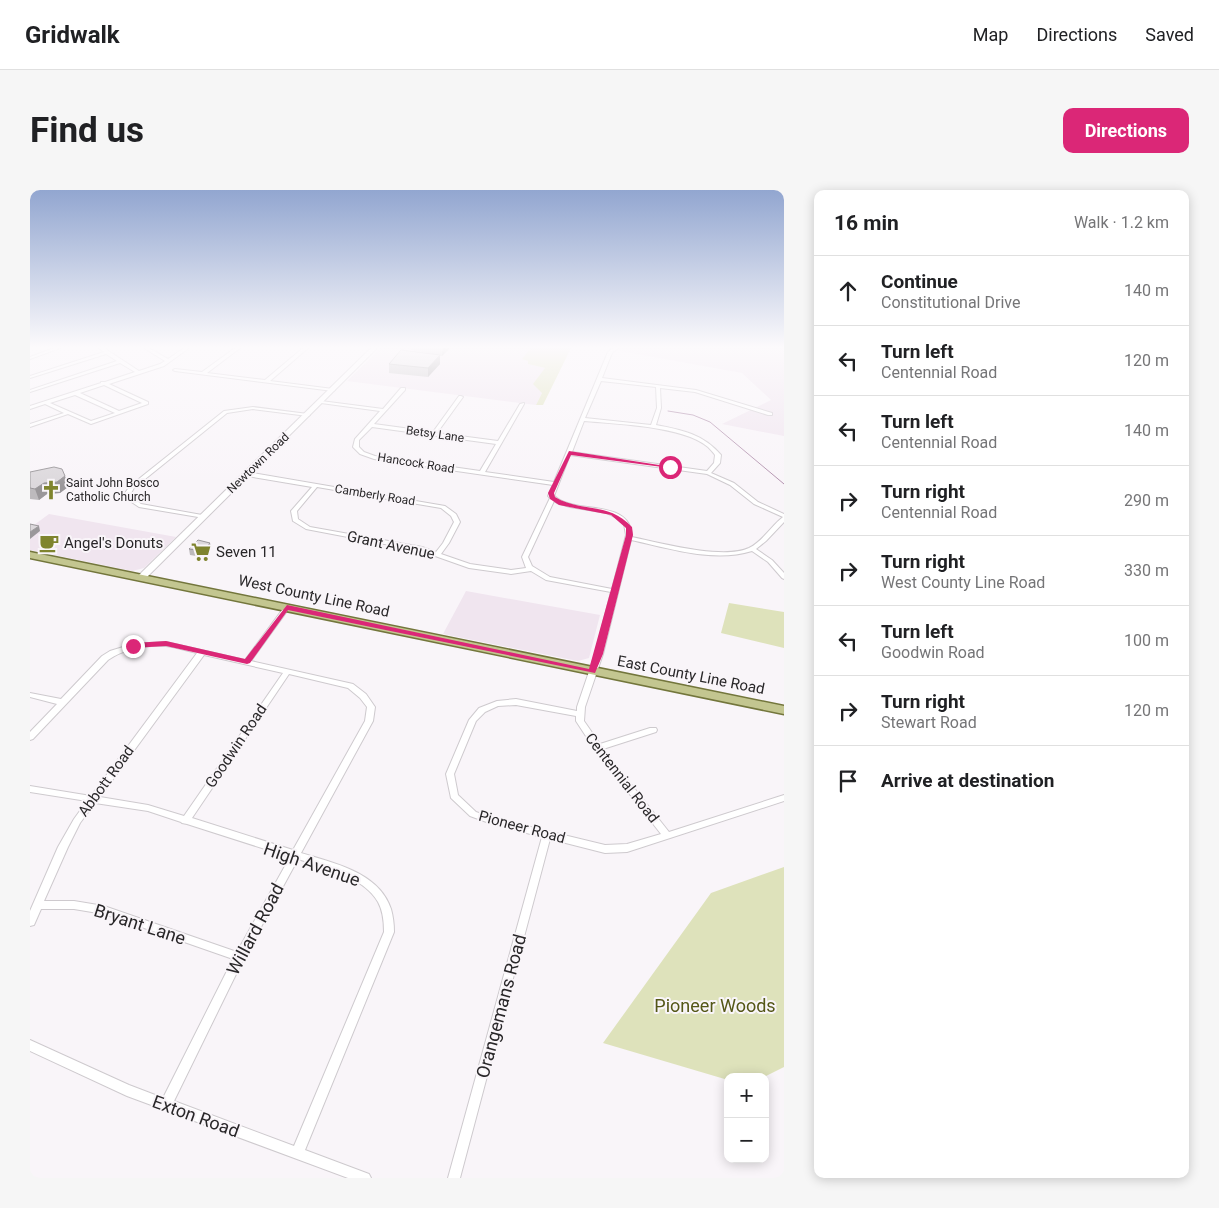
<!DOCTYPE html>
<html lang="en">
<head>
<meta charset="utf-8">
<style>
	:root { --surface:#fff; --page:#f6f6f6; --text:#202124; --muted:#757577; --line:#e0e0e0; --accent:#db2777 }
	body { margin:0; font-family:Roboto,sans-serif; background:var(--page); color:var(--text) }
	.controls { position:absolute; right:15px; bottom:15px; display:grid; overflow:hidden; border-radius:10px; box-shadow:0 2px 12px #0003 }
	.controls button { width:45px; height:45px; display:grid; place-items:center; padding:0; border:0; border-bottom:1px solid var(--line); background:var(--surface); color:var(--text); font:25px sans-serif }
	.stop { position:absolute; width:15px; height:15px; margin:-11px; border:4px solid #db2777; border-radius:50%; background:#fff }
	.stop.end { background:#db2777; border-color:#fff; box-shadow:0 1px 5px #0008 }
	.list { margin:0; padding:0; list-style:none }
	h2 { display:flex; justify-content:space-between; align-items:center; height:65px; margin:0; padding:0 20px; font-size:21px }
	h2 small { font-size:16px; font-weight:400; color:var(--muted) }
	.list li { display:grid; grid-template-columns:32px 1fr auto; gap:15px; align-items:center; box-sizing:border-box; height:70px; padding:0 20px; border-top:1px solid var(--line) }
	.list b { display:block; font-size:19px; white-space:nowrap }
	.list p { margin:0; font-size:16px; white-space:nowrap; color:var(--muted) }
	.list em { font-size:16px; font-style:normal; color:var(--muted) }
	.icon { flex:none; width:28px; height:28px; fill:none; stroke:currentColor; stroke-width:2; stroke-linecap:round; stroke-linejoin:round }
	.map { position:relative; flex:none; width:754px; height:988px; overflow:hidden; border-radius:10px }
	header { display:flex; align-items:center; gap:30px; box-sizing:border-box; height:70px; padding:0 25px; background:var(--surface); border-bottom:1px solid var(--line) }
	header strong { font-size:24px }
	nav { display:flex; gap:28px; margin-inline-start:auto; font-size:18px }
	.intro { display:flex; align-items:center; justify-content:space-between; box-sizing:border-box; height:120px; padding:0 30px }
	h1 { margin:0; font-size:35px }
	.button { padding:12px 22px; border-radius:10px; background:var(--accent); color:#fff; font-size:18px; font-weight:700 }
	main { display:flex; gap:30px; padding:0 30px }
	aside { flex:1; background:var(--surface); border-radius:10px; box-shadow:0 2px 12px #0003 }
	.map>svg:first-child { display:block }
	.built { fill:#f0e5ef }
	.green { fill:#dee2bb }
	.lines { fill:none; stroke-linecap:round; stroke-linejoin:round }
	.stream { stroke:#b191ad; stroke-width:1 }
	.minor-casing { stroke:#cecace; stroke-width:2 }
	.tertiary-casing { stroke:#cecace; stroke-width:2 }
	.primary-casing { stroke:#73763c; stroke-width:3 }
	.minor { fill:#fff; fill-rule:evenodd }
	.tertiary { fill:#fff; fill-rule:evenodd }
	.primary { fill:#c3c690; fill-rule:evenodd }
	.wall { fill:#bdbabd }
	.shaded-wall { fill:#9a979a }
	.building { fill:#dcd8dc; stroke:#9a979a }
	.route { fill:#db2777 }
	.labels { text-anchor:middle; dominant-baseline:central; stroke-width:4; stroke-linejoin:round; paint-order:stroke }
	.far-street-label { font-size:12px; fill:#292729; stroke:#f9f5f9 }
	.far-poi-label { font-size:12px; fill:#292729; stroke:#f9f5f9; text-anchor:start }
	.poi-label { font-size:15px; fill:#292729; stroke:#f9f5f9; text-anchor:start }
	.street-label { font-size:15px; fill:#292729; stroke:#f9f5f9 }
	.near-street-label { font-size:18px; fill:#292729; stroke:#f9f5f9 }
	.near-park-label { font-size:18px; fill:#545717; stroke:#f9f5f9 }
</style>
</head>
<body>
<header>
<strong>Gridwalk</strong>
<nav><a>Map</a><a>Directions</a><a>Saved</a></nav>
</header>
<div class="intro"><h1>Find us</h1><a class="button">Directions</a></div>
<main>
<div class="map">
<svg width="754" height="988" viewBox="0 0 754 988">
	<rect width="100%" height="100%" fill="#f9f5f9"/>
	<path class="built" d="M351,158h150l-3,3v13l17,4 -3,25 -6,12 -189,-24z
		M591,158h163v88l-62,-12 49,-24 -29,-27 -127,-23z
		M19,324l127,23 -32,31 -12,3 -102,-21v-22z
		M436,401l134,24 -11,43 -11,3 -135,-27z"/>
	<path class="green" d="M501,158h40l-28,57h-7l6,-12 -9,-9 12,-16 -17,-4v-3l-6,-2z
		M699,413l55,9v36l-63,-15z
		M754,677v200l-20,10h-36v3l-125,-37 108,-150z"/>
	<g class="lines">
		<path class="stream" d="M638,221l25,4 17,7 74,62"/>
		<defs>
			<path id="minor" d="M24,158h6l-30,11v-2z
				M69,158h5l35,23 21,-7 5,-3 -21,-13h5l19,11 16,-11h5l-25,18 -55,18 39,18v2l-57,20 -23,-10 -38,13v-3l34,-11 -19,-9 -15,5v-3l71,-23v-1h4l30,-10 -15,-9 -90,29v-2l87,-29 -11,-7 -76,24v-2l74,-24zM74,195l38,18 -23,8 -39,-18zM45,205l40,18 -24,8 -41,-18z
				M205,158h5l-33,25 58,7 38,-32h5l-38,33 63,8 2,1 -2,1 -158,-20 -2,-1 2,-1 27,3z
				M583,158h5l-6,5 -10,25 94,12 76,23v2h-4l-73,-23 -35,-4 1,20 -5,17c26,5 47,9 65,30l-1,8 -9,10 23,10 24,19 26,12v8l-18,19 -10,8 16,11 12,13v6l-2,-1 -14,-16 -16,-11c-39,12 -83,-3 -121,-11l-28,114 -18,53 -1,14 16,23 50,-16h6l1,2 -1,2 -53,17 66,83 115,-37v6l-157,51 -22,1 -55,-14 -90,339h-12l94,-341 -50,-13 -22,-8 -19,-18 -5,-24 23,-54 10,-12 18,-7 19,-2 61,12v-4l18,-53 16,-62 -65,-12 -15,-9 -20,3 -42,-6 -48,-17 -115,-22 -13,-8 -2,-10 21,-24 -65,-11 -3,-2 3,-2 198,34 11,8 4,8 -11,21 -8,11 29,10 41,6 15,-2 -4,-11 28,-59 -2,-2 5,-11 -179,-26 -14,-5 -7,-7 2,-8 25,-28 -59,-8 -2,-1 2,-1 62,8 18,-21h4v2l-31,34 59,8 26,-36h2l2,1 -26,36 61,8 22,-37 4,-1v1l-39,68 69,10 54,-130zM571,191l55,6 1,21 -6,17 -66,-7zM554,231c32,3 100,5 124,26 2,2 5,5 7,8l-1,8 -7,8 -135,-19zM342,237l124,17 -16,27 -105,-15 -11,-4 -5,-5v-7zM540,265l137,19 23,11 24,19 29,13c-12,9 -20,24 -34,31 -26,12 -89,-5 -117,-11 -1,-37 -49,-24 -72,-37 -2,-1 -4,-3 -6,-4zM287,297l124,21 10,8 3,6 -11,21 -7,9 -14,-5 -112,-20 -12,-8 -1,-8zM524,311l3,2 13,4 37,6 10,5 7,6 2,11 -14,54 -62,-12 -18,-11 -4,-9zM486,515l60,11v5l19,29 66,84 -34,10 -22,1 -112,-27 -17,-6 -18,-17 -4,-21 22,-53 9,-9 13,-6z
				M223,217l55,7 2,1 -2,1 -55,-7 -26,4 -93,75 -3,5 1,4 9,7 61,11 2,1v2l-65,-11 -12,-8 -2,-6 5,-7 94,-75z
				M257,415l3,2 -39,54 102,23 13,10 9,13 -2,14 -72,132c32,10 78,19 90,56 2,7 3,15 3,23l-89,218 64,24 2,4h-23l-221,-82 -97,-45v-11l99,45 34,13 70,-139 -129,-45 -30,-5h-33l-7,16 -4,1v-15l28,-64 16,-28 13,-18 -57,-9v-6l61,10 106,-143c-10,-2 -21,-6 -31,-7 -20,-1 -42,3 -58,14l-75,79 -3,1v-8l27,-28 -27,-7v-4l31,6 41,-43 8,-5 23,-7 33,-2 79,18 40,-54zM174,465l79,18 -99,143 -36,-11 -48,-8zM259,484l59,14 12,10 7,9 -2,14 -72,129 -101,-32zM65,613l53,8 33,11 1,1 5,1 103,33 -53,95 -133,-46 -30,-5h-30l24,-54 12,-24zM268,669c25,8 66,18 80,43 5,9 6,20 6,30l-90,214 -120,-45 69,-141z"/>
			<path id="tertiary" d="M341,158h6l-232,231h-6l-1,-2 1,-2z"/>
			<path id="primary" d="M0,362l754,154v8l-754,-156z"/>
		</defs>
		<use href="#minor" class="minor-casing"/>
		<use href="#tertiary" class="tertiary-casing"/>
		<use href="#primary" class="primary-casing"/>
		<use href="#minor" class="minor"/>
		<use href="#tertiary" class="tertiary"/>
		<use href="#primary" class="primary"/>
	</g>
	<path class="wall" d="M381,158h39l-8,8h-2v8l-12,13 -39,-4v-9l39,-11 -17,-3z
		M0,282l35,4 3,11 -8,6 -13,1 -8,6 -9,-1z
		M180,353l1,6 -8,8 -13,-2 -1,-6z"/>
	<path class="shaded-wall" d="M413,158h7l-8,8z
		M410,165v9l-12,13v-9z
		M35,286l3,11 -8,6 -13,1 -8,6 -4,-11 9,-6z
		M9,336l1,5 -10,8v-7z
		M180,353l1,6 -8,8 -1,-6z"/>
	<path class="building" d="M371,160l39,5 -12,13 -39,-4z
		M24,277l8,2 3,7 -8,6 -13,1 -9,6 -5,-1v-16z
		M0,334l9,2 -9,6z
		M168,350l12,3 -8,8 -13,-2z"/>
	<linearGradient id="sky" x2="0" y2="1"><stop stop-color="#92a6d0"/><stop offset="0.53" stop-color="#fcfafc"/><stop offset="1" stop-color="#fcfafc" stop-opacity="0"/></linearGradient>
	<rect width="754" height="296" fill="url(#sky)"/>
	<path class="route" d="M539,261l103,16 -2,1 -99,-13 -17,38 1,4c26,16 53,4 77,30l1,8 -30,119 -8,19 -307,-63 -38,53 -3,1 -81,-18 -33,2 -4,-2 4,-3 33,-2 79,18 42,-54 302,64 37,-134v-7l-15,-13 -52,-10 -9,-6 -2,-6z"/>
	<defs>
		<symbol id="church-bare" viewBox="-9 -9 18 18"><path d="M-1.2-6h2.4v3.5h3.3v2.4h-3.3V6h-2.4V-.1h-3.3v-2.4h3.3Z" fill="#7f842e" stroke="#f9f5f9" stroke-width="2.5" paint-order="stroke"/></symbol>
		<symbol id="cafe-bare" viewBox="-9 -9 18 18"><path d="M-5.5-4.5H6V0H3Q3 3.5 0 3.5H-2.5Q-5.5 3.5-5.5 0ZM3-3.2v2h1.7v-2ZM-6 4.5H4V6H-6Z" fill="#7f842e" stroke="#f9f5f9" stroke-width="2.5" paint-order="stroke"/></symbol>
		<symbol id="supermarket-bare" viewBox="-9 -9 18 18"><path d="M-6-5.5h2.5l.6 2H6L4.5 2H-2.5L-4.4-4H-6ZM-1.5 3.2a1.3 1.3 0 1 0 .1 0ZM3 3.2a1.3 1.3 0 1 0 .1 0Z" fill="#7f842e" stroke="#f9f5f9" stroke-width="2.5" paint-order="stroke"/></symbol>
	</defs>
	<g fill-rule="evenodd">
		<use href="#church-bare" x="7" y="286" width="28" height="28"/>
		<use href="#cafe-bare" x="5" y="339" width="28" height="28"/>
		<use href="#supermarket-bare" x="157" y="348" width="28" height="28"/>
	</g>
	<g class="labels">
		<g class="far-street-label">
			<text transform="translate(405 244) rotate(8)">Betsy Lane</text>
			<text transform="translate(228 273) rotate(-44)">Newtown Road</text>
			<text transform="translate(386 273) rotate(9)">Hancock Road</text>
			<text transform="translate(345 305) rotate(9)">Camberly Road</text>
		</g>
		<g class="far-poi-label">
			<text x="36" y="293">Saint John Bosco<tspan x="36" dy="14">Catholic Church</tspan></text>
		</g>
		<g class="poi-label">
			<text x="34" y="353">Angel's Donuts</text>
			<text x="186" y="362">Seven 11</text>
		</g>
		<g class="street-label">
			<text transform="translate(361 355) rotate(12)">Grant Avenue</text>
			<text transform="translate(284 406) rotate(12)">West County Line Road</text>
			<text transform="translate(661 485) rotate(11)">East County Line Road</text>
			<text transform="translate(206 556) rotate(-56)">Goodwin Road</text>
			<text transform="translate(592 588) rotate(52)">Centennial Road</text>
			<text transform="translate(76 591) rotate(-54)">Abbott Road</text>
			<text transform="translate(492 637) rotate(15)">Pioneer Road</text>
		</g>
		<g class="near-street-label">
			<text transform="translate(282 674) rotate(19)">High Avenue</text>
			<text transform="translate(110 734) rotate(18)">Bryant Lane</text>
			<text transform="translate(225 739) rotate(-62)">Willard Road</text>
			<text transform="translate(471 816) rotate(-75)">Orangemans Road</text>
			<text transform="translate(166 926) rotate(20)">Exton Road</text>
		</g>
		<g class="near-park-label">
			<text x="685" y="815">Pioneer Woods</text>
		</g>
	</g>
</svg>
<div class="controls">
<button>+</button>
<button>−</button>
</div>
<div class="stop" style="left:640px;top:277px"></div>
<div class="stop end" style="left:103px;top:456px"></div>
</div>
<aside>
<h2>16 min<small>Walk · 1.2 km</small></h2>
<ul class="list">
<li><svg class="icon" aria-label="ahead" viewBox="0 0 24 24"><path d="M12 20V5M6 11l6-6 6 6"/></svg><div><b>Continue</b><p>Constitutional Drive</p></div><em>140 m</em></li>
<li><svg class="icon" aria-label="left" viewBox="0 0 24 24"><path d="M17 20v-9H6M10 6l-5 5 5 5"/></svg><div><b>Turn left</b><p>Centennial Road</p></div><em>120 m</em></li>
<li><svg class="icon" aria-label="left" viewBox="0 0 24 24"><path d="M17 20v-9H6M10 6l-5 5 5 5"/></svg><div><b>Turn left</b><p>Centennial Road</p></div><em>140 m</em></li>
<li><svg class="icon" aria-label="right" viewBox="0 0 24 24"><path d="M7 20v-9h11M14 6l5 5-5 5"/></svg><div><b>Turn right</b><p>Centennial Road</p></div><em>290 m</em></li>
<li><svg class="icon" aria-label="right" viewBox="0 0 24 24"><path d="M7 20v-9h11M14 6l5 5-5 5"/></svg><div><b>Turn right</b><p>West County Line Road</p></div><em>330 m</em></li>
<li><svg class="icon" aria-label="left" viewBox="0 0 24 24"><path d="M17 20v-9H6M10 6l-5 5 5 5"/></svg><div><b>Turn left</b><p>Goodwin Road</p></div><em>100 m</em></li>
<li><svg class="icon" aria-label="right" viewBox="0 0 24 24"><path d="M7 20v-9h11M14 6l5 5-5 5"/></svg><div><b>Turn right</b><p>Stewart Road</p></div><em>120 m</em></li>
<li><svg class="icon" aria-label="arrive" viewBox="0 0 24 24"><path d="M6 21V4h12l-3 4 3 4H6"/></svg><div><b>Arrive at destination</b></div></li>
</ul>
</aside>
</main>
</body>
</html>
